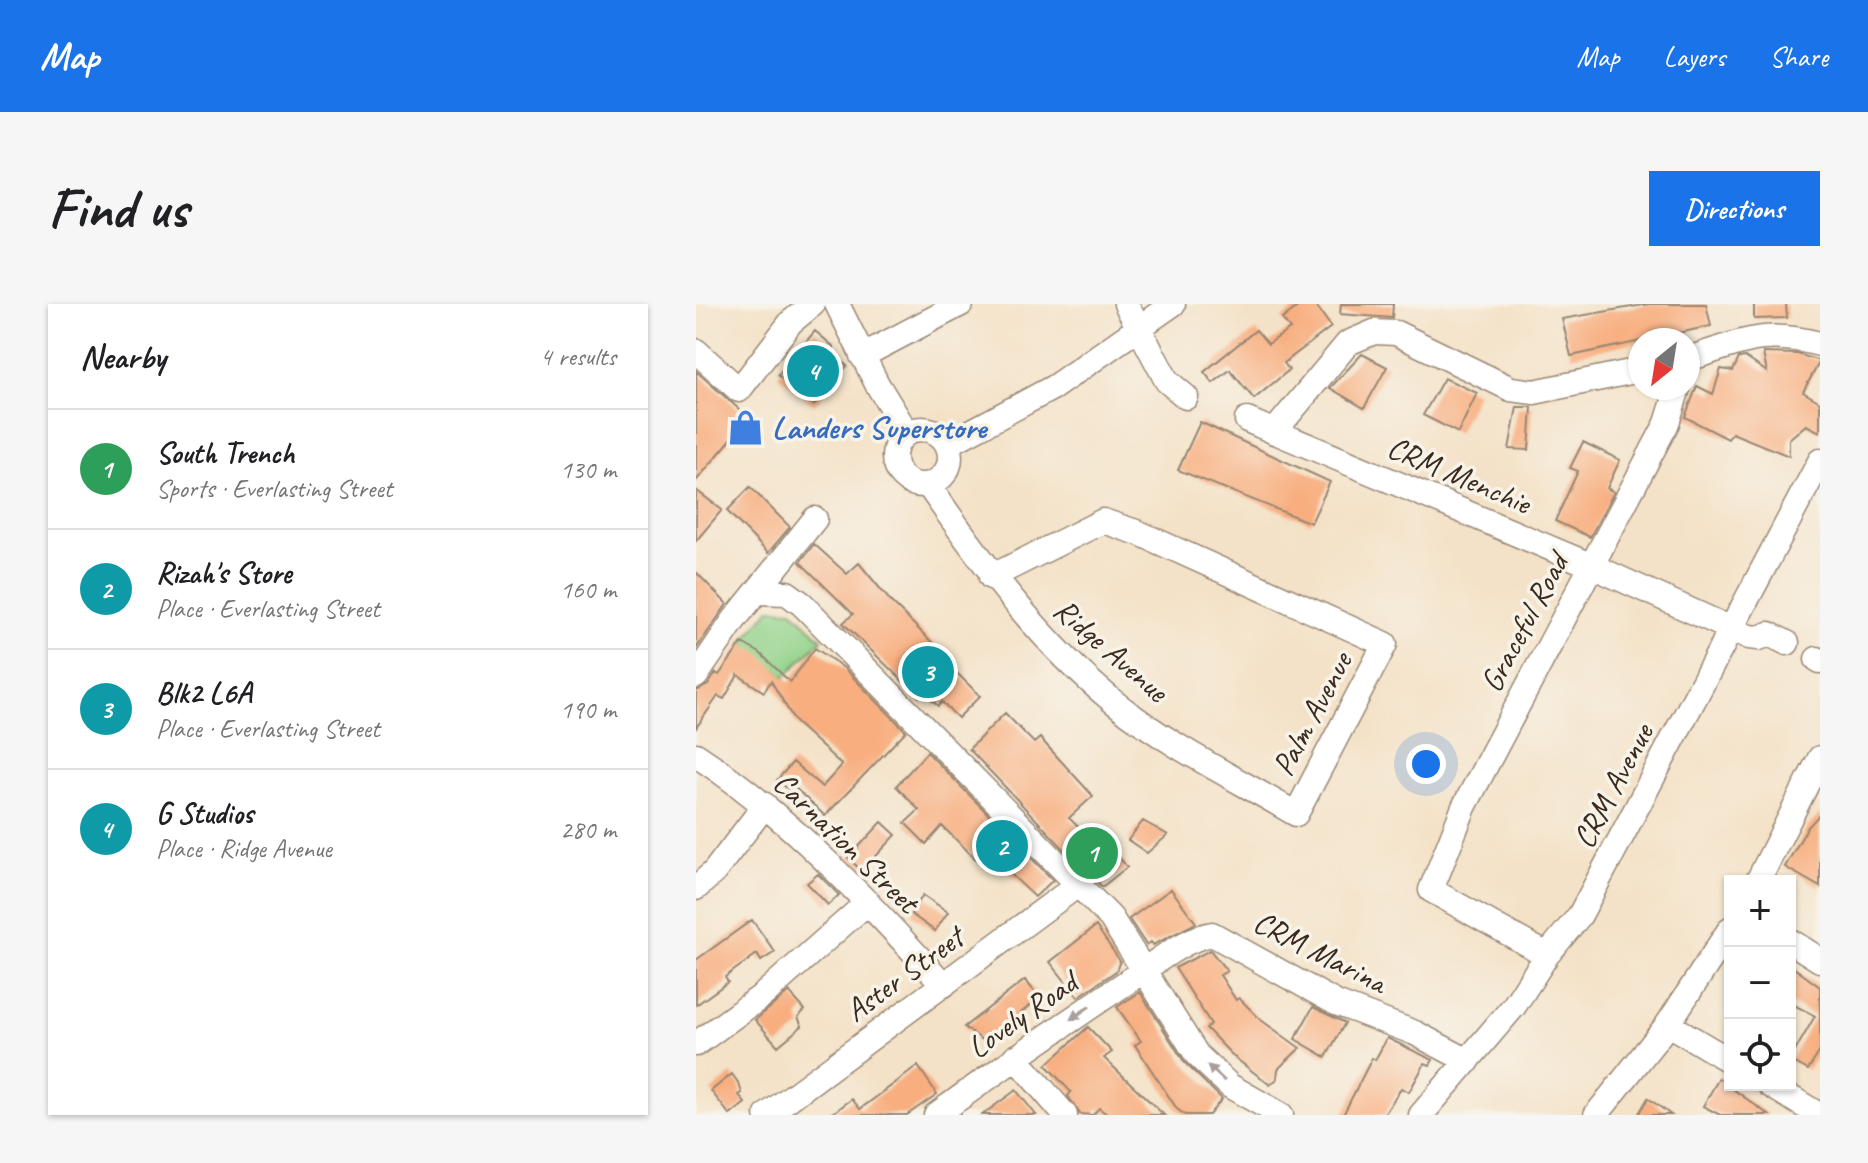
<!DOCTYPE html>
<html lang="en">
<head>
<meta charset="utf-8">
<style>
	:root { --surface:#fff; --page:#f6f6f6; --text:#202124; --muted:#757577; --line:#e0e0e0; --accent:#1a73e8 }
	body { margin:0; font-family:Caveat,sans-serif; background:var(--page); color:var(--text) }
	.controls { position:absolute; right:24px; bottom:24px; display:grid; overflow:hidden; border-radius:0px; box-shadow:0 2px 6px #0004 }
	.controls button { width:72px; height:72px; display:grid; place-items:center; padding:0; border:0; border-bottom:2px solid var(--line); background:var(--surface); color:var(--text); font:40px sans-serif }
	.compass { position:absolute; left:932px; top:24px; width:72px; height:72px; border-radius:50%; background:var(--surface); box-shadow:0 2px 6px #0004; rotate:210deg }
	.you { position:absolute; left:730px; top:460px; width:28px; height:28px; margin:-20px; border:6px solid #fff; border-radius:50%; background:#1a73e8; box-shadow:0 0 0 12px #1a73e833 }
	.badge { display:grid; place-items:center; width:52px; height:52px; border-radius:50%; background:var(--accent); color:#fff; font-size:26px; font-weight:700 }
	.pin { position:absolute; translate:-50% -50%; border:4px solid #fff; box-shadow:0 2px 8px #0006 }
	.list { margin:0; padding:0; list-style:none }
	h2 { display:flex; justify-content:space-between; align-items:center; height:104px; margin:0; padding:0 32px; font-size:34px }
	h2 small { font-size:26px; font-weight:400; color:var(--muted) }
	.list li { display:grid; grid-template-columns:52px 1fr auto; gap:24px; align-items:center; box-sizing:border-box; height:120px; padding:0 32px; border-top:2px solid var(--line) }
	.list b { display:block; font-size:30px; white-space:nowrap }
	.list p { margin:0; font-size:26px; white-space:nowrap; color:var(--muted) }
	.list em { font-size:26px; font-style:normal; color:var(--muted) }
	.icon { flex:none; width:44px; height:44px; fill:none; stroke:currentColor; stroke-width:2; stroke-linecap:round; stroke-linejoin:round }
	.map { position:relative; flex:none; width:1124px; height:811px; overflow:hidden; border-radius:0px }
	header { display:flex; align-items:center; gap:48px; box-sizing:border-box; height:112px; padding:0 40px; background:var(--accent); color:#fff }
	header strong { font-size:38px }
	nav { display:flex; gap:44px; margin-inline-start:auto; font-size:28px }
	.intro { display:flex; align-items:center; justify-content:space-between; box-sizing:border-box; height:192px; padding:0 48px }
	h1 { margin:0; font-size:56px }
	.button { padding:20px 36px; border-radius:0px; background:var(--accent); color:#fff; font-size:28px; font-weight:700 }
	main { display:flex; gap:48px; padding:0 48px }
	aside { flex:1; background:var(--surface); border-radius:0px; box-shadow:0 2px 6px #0004 }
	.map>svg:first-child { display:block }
	.green { fill:#92d38a; stroke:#667e54; stroke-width:2 }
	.building { fill:#f8ae7f }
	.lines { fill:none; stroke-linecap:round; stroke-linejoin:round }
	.minor-casing { stroke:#988673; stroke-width:27 }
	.minor { stroke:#fff; stroke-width:24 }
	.oneway { fill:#a79f9a }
	.labels { text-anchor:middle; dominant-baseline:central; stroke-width:7; stroke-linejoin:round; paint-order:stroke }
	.shop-label { font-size:32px; font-weight:bold; fill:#366cbe; stroke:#f7f3e8; text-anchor:start }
	.street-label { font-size:32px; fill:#3b2a1e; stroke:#f7f3e8 }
</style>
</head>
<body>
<header>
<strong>Map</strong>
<nav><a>Map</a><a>Layers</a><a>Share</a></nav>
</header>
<div class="intro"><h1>Find us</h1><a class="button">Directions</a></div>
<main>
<aside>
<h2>Nearby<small>4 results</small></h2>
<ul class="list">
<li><span class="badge" style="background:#2e9e5b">1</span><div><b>South Trench</b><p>Sports · Everlasting Street</p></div><em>130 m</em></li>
<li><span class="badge" style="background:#0f9aa8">2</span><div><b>Rizah's Store</b><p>Place · Everlasting Street</p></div><em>160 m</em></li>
<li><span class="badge" style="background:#0f9aa8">3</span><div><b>Blk2 L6A</b><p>Place · Everlasting Street</p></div><em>190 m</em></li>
<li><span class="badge" style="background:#0f9aa8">4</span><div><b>G Studios</b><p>Place · Ridge Avenue</p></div><em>280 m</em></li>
</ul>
</aside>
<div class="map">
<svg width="1124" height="811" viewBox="0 0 1124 811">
	<rect width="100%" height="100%" fill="#f7f3e8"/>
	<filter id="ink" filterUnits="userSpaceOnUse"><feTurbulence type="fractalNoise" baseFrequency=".0125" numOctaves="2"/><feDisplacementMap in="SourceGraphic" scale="16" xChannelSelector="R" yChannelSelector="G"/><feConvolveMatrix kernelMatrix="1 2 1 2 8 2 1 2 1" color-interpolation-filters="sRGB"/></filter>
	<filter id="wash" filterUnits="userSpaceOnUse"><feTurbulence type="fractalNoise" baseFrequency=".006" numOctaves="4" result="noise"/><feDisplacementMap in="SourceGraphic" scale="32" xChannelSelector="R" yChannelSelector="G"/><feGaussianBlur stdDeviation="1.8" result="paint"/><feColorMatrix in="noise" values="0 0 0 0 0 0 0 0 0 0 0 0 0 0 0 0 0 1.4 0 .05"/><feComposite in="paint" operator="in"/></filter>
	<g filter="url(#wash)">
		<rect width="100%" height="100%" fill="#f4e2c8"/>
		<path class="green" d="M74,305l22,1 30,29 -37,38 -43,-34z
			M401,530l13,14 -24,23 -13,-13z"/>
		<g id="blocks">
			<path class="building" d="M605,0h14l16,23 -47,36 5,7 -35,29 -24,-29 -17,13 -9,-11 52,-42 12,14 22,-15 -8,-10z
				M645,0h52l-1,14 -52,-4z
				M953,0h57l5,22 -140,30 -9,-37z
				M1058,0h32l1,14 -33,1z
				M119,27l19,16 -4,5 17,14 -33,39 -36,-30z
				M1067,49l34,1 23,7 -17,31 17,10v30l-14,-7 -17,14v17l-57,-23 -4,6 -43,-22 12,-31 16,8 8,-25 12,2 6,-13 6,-1 22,15z
				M666,50l25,13 -23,41 -34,-20z
				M0,67l53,47 -53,63z
				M748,74l33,15 -19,40 -35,-18z
				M821,103h15l-3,43 -20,-1z
				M504,118l130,60 -19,41 -133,-53z
				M887,138l37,18 -13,28 7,4 -24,45 -35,-16 23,-50 -8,-3z
				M54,183l40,40 -22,26 -41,-42z
				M0,186l26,20 -26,31z
				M118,240l33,30 12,-11 33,40 61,60 -3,3 30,30 -22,22 -16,-16 -4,4 -14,-13 -5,4 -76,-74 10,-9 -53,-52z
				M0,268l31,32 -31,45z
				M46,339l18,10 30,29 25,-34 29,20 62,63 -81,85 -33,-31 -4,4 -11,-9 16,-18 29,25 20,-22 -46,-42 -25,-42 -7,11 -26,-17 -14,24 -6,-3 -22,32v-37l12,-6 8,-12 3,2z
				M309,409l29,30 6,-5 53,58 -24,22 19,18 -9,12 -5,-6 -8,9 -97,-102z
				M231,448l126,128 -18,17 -49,-46 -9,9 -35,-34 -16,18 -21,-21 14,-13 -23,-24z
				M1124,510v73l-35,-20 22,-39z
				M447,517l25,14 -21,18 -19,-13z
				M186,518l14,13 -34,36 -14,-13z
				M419,548l12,15 -25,20 -13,-14z
				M122,570l21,21 -11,10 -21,-22z
				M475,585l25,34 -43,22 -2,-3 -5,3 -17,-26z
				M227,591l25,17 -13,19 -24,-17z
				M56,616l23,32 -14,9 -4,-7 -32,23 3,5 -32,23v-45z
				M400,622l24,35 -4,10 -38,26 -28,-35z
				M514,646l17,21 -7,4 16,25 3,-2 22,22 39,28 -22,21 -1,10 -7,6 -36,-28 -28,-29 5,-4 -36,-56z
				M1094,661l30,22v64l-12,19 -18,-10 25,-44 -25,-13z
				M329,676l15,18 -56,43 -20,-14z
				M93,688l16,18 -7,7 4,9 -24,20 -23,-26z
				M444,688l45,71 37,36 -13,16h-24l-8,-6 -42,-64 6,-4 -24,-34z
				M617,703l32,16 -19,34 -31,-18z
				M392,723l24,25 -8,6 60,57h-56l-9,-7 -6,7 -13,-1 -12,-18 3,-4 -25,-27z
				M691,734l46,22 -3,5 -5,-2 -16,29 -8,-4 -17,27h-41l29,-57 3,2z
				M222,762l19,28 -30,21h-77l22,-16 8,10z
				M36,770l7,10 3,9 -3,2 6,8 -15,12 -19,-24z
				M1023,774l18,14 32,23h-49l-17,-9z
				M320,786l20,25h-54z
				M952,794l23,17h-33z"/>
		</g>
	</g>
	<g filter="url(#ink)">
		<use href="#blocks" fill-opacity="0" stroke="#988673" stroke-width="2"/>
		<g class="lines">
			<defs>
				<path id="minor" d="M141,0l40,80 30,49
					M430,0l41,77 19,16
					M0,47l43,39 52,-68 22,-18
					M166,52l99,-52
					M992,55c55,-17 73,-30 132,-15
					M551,116l343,145 159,72 10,1 10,-4 18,9
					M198 153a28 28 0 1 1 56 0a28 28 0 1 1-56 0Z
					M578,128l74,-89 26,-11 22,1 115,56 23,3 106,-22
					M252,140l106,-57 119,-83
					M232,181c55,79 110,155 186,217 55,44 121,76 182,112l89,-170 -246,-111 -36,-12 -112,56
					M62,288l29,1 15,11 309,314 86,137 33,31 51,29
					M1121,355l3,2
					M0,372l38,-56 81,-101
					M0,451c95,62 172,147 248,230
					M1062,577l62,-123
					M0,584l18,-16 51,-67
					M1094,637l30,19
					M851,651l-116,-65 33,-83 203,-384 11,-35
					M972,720l62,37
					M0,740l66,-48 106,-94
					M319,753l50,58
					M1074,781l49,30
					M71,811l312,-231
					M240,811c63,-46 127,-90 191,-133 24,-16 56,-43 85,-48l124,69 79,30 53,28
					M725,811l93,-109 33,-51 33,-40 240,-454
					M900,811l72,-91 62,-95"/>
			</defs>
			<use href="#minor" class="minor-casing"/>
			<use href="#minor" class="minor"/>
		</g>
		<defs><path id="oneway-solid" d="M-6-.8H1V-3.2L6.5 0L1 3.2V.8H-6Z" transform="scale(2)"/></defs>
		<g class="oneway">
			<use href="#oneway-solid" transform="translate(384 709) rotate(146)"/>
			<use href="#oneway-solid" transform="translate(520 769) rotate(-137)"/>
		</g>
	</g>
	<defs>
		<symbol id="shop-bare" viewBox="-9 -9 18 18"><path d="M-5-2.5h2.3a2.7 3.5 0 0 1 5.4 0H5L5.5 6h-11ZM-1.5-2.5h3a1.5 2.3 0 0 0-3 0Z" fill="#3f7fe0" stroke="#f7f3e8" stroke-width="2.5" paint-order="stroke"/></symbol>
	</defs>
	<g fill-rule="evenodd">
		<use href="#shop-bare" x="24" y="98" width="51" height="51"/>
	</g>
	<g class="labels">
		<g class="shop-label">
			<text x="76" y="123">Landers Superstore</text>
		</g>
		<g class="street-label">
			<text transform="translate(763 171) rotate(23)">CRM Menchie</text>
			<text transform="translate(828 319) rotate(-62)">Graceful Road</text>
			<text transform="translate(415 346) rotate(41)">Ridge Avenue</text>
			<text transform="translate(616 410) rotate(-62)">Palm Avenue</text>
			<text transform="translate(917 482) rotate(-62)">CRM Avenue</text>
			<text transform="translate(150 538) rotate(44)">Carnation Street</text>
			<text transform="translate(624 648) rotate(27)">CRM Marina</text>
			<text transform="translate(208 670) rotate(-36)">Aster Street</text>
			<text transform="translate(326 711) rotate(-35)">Lovely Road</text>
		</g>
	</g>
</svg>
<div class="controls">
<button>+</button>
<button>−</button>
<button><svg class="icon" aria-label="locate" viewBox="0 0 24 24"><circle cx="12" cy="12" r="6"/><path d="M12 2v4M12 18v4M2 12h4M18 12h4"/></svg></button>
</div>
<svg class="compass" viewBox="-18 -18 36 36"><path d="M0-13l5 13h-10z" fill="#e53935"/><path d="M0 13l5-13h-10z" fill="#757577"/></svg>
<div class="you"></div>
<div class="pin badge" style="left:396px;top:549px;background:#2e9e5b">1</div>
<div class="pin badge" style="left:306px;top:542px;background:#0f9aa8">2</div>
<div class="pin badge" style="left:232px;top:368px;background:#0f9aa8">3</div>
<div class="pin badge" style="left:117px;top:67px;background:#0f9aa8">4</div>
</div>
</main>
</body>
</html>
